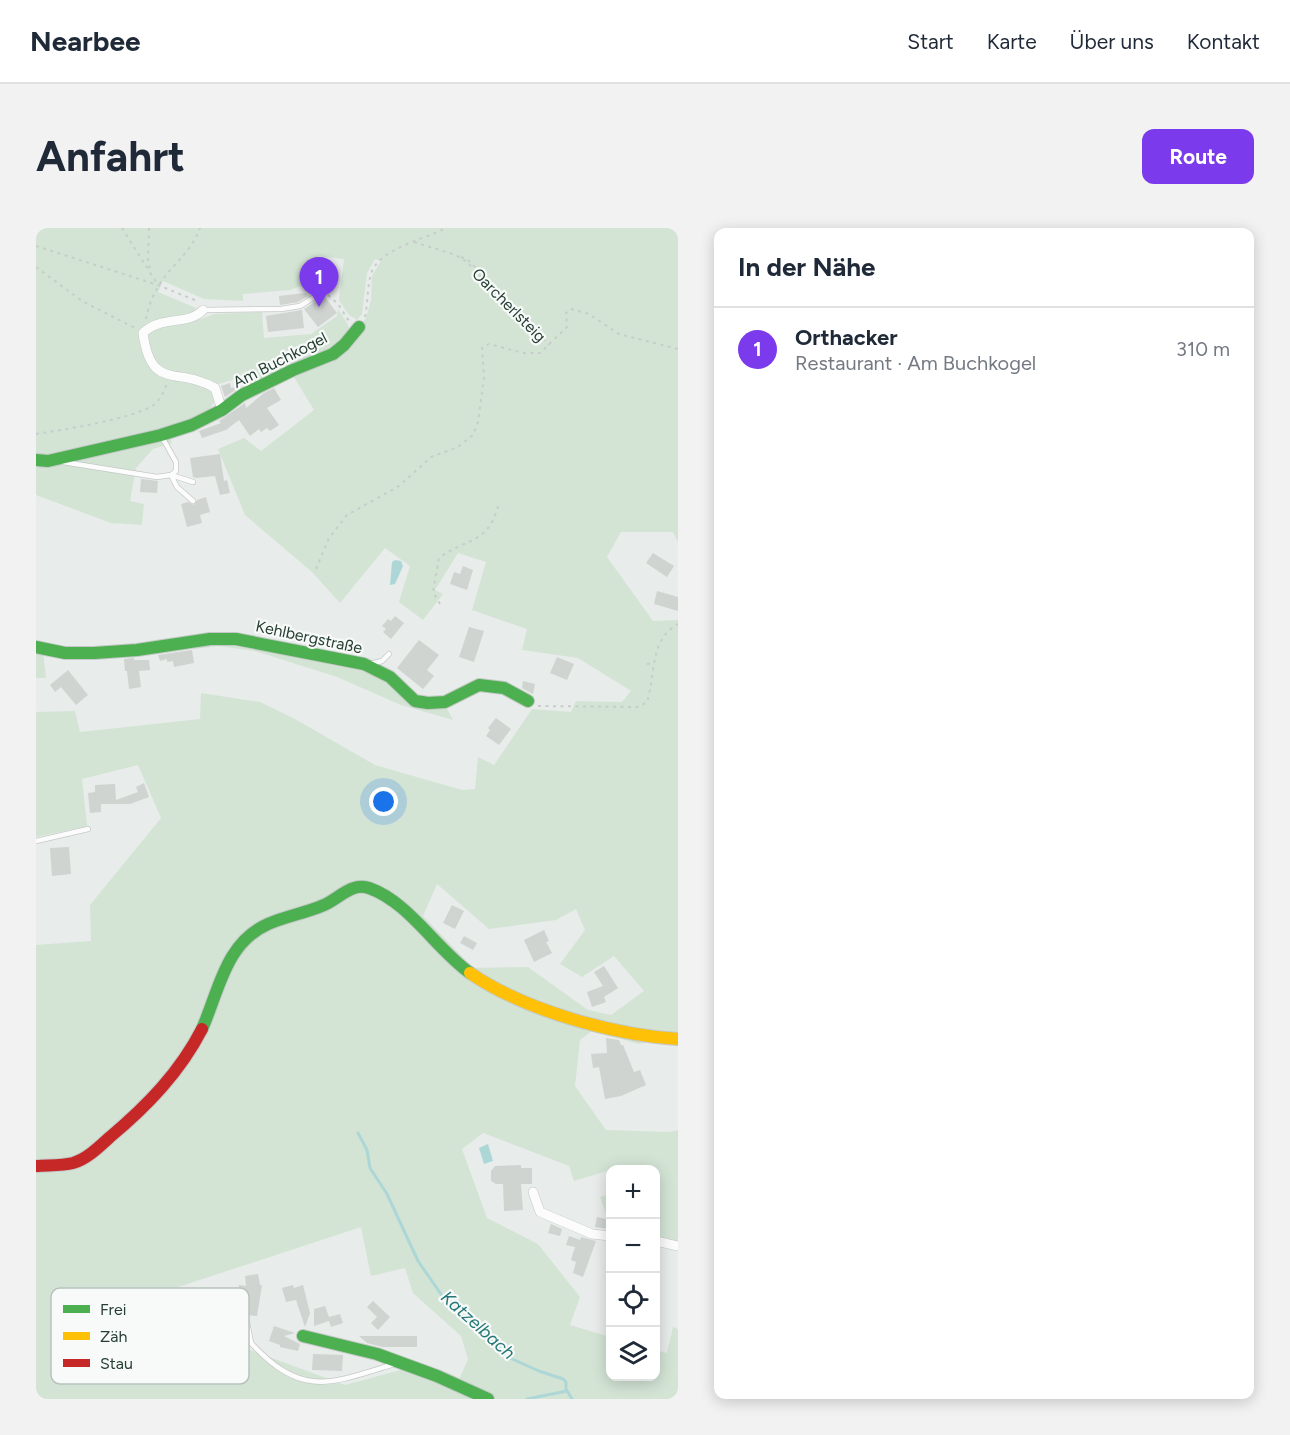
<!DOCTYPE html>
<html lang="de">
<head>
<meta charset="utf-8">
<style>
	:root { --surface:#fff; --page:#f2f2f3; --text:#1f2937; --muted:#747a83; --line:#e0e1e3; --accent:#7c3aed }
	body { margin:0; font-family:Figtree,sans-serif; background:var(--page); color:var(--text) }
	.controls { position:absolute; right:18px; bottom:18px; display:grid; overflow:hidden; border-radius:12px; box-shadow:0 3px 15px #0003 }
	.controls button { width:54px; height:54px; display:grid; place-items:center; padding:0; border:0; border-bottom:2px solid var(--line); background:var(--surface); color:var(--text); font:30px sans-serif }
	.you { position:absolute; left:348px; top:574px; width:21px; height:21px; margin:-15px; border:4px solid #fff; border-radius:50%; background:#1a73e8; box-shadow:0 0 0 9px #1a73e833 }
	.badge { display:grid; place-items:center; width:39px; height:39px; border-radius:50%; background:var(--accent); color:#fff; font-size:20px; font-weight:700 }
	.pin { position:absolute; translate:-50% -50px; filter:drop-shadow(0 2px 3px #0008) }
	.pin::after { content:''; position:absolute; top:32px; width:21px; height:18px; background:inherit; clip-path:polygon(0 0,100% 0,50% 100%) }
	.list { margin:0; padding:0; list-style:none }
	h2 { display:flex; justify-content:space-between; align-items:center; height:78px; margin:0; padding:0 24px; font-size:26px }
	h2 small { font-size:20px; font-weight:400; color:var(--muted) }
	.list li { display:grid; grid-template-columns:39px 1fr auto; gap:18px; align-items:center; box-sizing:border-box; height:84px; padding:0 24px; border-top:2px solid var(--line) }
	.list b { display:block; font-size:22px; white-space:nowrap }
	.list p { margin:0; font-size:20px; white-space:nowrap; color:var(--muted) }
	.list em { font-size:20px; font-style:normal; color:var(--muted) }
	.icon { flex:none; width:33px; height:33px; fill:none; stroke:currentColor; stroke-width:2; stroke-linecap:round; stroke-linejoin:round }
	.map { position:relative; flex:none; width:642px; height:1171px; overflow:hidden; border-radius:12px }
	header { display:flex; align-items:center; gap:36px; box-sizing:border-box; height:84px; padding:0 30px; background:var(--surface); border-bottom:2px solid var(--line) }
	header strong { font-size:28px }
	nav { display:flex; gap:33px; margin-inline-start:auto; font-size:21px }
	.intro { display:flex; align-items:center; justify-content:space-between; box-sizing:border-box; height:144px; padding:0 36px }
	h1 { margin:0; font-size:42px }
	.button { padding:15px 27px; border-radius:12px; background:var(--accent); color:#fff; font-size:21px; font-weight:700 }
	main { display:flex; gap:36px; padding:0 36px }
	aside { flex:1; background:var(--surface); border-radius:12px; box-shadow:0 3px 15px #0003 }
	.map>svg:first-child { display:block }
	.green { fill:#d3e4d5; fill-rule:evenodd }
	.water { fill:#acd7d6 }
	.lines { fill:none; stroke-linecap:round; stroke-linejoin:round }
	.stream { stroke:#acd7d6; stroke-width:3 }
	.building { fill:#cfd4d1 }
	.lane-casing { stroke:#c5c9c7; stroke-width:6 }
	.street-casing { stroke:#c5c9c7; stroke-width:10 }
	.fast-casing { stroke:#c4c9c7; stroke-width:14 }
	.slow-casing { stroke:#c4c9c7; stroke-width:14 }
	.jam-casing { stroke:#c4c9c7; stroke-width:14 }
	.path { stroke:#c7ceca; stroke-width:2; stroke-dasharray:3 4.5; stroke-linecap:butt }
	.lane { stroke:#fcfcfc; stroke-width:4.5 }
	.street { stroke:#fcfcfc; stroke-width:9 }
	.fast { stroke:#4caf50; stroke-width:12 }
	.slow { stroke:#ffc107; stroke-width:12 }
	.jam { stroke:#c62828; stroke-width:12 }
	.labels { text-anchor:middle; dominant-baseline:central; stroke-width:4.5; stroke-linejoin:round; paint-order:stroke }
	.street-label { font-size:16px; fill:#263f34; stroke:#f7faf8 }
	.water-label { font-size:18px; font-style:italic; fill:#247877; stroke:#f7faf8 }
	.key { fill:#f7faf8; stroke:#b8c2bd; stroke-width:1.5 }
	.key-label { font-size:16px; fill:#263f34 }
</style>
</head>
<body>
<header>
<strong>Nearbee</strong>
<nav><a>Start</a><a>Karte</a><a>Über uns</a><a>Kontakt</a></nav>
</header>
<div class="intro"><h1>Anfahrt</h1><a class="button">Route</a></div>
<main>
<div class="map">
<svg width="642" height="1171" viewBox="0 0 642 1171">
	<rect width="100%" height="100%" fill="#e8ecea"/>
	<path class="green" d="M0,0h642v314l-5,-10h-52l-14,25 46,64 25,-1v418l-40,6 -45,-14 -13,10 -5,46 31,44 65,2 7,-2v111l-11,-3 -11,-1v-67h-46l-36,11 -5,-15 -86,-33 -21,16 25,69 51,26 42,53 -10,28 40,12v39h46v-26l11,3 6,-26 5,2v70h-642v-454l55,-4 -1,-36 71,-87 -23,-53 -56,14 5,47 -51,11v-125l39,-1 5,21 120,-13 1,-26 59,9 35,17 80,46 87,25 13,-1 3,-32 16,8 38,-56 39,3 5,-11 46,1 9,-11 -53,-33 -56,-8 5,-21 -55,-19 14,-48 -28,-9 -23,37 8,4 -20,26 -24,-18 11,-36 -25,-18 -45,55 -28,-31 -67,-57 -27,-66 26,-11 17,13 53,-41 -22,-36 59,-31 15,-25 5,-18 1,-24 9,-15 -6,-2 -8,14 -5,41 -5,6 -8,-5 -10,-15 5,-41 -25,-3 -5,25 -24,9 -47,4v7l-39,-2 -41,-18 -5,11 38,16 -4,6 -23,3 -1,8 28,-4 18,-7 48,-2 2,26 47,-4 26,-18 1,-7c3,6 11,14 11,21 -1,20 -83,48 -102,57l-4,-10 -25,7 -6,7 2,12 -9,11 -36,22 3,7 -19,6 -17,19 -6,33 14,3 -2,21 -31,-2 -75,-28zM401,656l52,45 67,-9 20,-11 9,21 -25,34 22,13 32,-21 30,35 -33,24 -23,-5 -60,-43 -55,1 -50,-52zM325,999l10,49 34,-8 8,25 48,43 7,23 -9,21 -40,-15 -74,20 -135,-50 -33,6 -14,-49z
		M183,413l145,28 25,12 16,18 40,6 8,15 -52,-15 -64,-28 -82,-26 -37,-5 -22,3 -2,-6z
		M0,421l7,2 3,27h-10z
		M574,966v22h-3l-7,-19z"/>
	<path class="water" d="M359,332l6,1 2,5 -8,18 -5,1 2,-23z
		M452,916l5,17 -9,3 -5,-16z"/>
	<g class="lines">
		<path class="stream" d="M322,905l9,17 3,18 17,26 31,67 25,36 23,24 17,11 27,26 29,13 24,8 3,3v7l6,10
			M491,1171l40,-8"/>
	</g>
	<path class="building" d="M269,65l3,3 -10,6 -18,3 -1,-9z
		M288,68l13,17 -19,14 -14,-18z
		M266,82l2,18 -36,4 -2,-16z
		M194,155l1,5 8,-2 1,1 -15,10 -4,-11z
		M238,160l7,12 -14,8 12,17 -9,6 -3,-3 -6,4 -2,-3 -9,7 -11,-16 -13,10 -24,8 -3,-7 22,-8 -2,-2 26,-18 1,5 18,-15z
		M184,226l4,27 3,-1 3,13 -10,2 -5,-19 -19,2 -3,-1 -3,-19z
		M105,251l17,2 -1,12 -17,-1z
		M170,269l4,15 -10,3 2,8 -15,4 -6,-23 7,-2 6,3 3,-5z
		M617,325l21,13 -7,11 -21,-14z
		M427,338l10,4 -6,20 -17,-6 4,-12 6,2z
		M621,363l21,6v14l-24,-7z
		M359,388l9,7 -13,16 -8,-7 3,-3 -4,-3 6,-7 3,2z
		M433,399l15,4 -10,31 -15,-5z
		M383,412l20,15 -12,15 7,6 -11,13 -26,-21z
		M156,422l2,13 -20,4 -1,-6 -6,1v-3l-7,2 -2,-6z
		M521,429l17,7 -7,16 -17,-7z
		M98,430v2h15l1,10 -11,1 2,16 -12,2 -2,-18h-2l-1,-12z
		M32,442l20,25 -12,10 -15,-18 -6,5 -5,-7z
		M487,453l12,3 -2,10 -11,-6z
		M460,490l15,11 -12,16 -13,-9 4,-6 -2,-2z
		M108,555l5,14 -19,7h-29v8l-11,1 -2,-20 7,-1v-7l20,-1 1,16 22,-8 -2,-5z
		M33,619l2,27 -19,2 -2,-28z
		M416,677l12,6 -9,18 -12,-6z
		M508,702l5,11 -3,1 6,11 -18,9 -10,-22z
		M428,708l13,7 -4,7 -13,-7z
		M568,738l14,22 -14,9 2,5 -14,5 -5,-15 16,-6 -9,-14z
		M570,810l13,2 2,5h2l11,27 6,-2 6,15 -25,11 -16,3 -6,-32 -6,1 -2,-14 16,-1z
		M485,937v3h11v16h-11l2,26 -19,1 -1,-27h-7l-5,-3v-10l4,-5z
		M561,989l13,3v9l-15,-2z
		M515,996l11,5 -2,7 -12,-3z
		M533,1008l11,4 1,-3 15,4 -13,36 -10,-4 3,-11 -5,-2 4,-13 -9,-2z
		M222,1046l2,11h2l-5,31 -16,-2 1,-7 -5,-1 2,-21 7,1 -1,-10z
		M257,1057l1,3 9,-3 7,28 -5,14 -9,-27 -10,2 -4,-14z
		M337,1073l17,16 -12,13 -7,-7 6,-6 -10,-10z
		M289,1078l4,11 11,-3 3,9 -12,4 -2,-6 -15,5v-17z
		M238,1098l21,7 -11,3 16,8 -2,7 -18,-4v-2l-11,-4z
		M323,1108h58v11h-34l-16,-4z
		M277,1126l30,1 -1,16 -30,-1z"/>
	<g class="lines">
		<defs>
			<path id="lane" d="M167,82l78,-1 19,-3 24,-15
				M27,234l94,15 14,-2 5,-4v-9l-14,-25
				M157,254l-22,-7 6,12 16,14
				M334,436l12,-3 7,-7
				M0,613l52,-12
				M211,1094l4,21c51,55 79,41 143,21"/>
			<path id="street" d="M167,82c-15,16 -42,5 -60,23 8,59 34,33 72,55l7,22
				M497,964l7,20 52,22 18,2
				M620,1013l22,5"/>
			<path id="fast" d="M0,232l12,1 113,-26 31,-10 30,-15 20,-15 51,-25 40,-16 11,-9 15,-18
				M0,419l29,6h29l43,-3 73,-11h26l128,25 26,13 25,24 13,2 17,-1 34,-17 25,3 24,13
				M166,801c17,-38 23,-86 66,-105 18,-8 38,-11 56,-19 14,-6 28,-23 45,-17 40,14 67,61 101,85
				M267,1108l74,18 60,22 51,23"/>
			<path id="slow" d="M434,745c54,37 143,62 208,66"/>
			<path id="jam" d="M0,938c12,-1 25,0 37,-3 14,-4 26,-16 37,-26 37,-31 70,-65 92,-108"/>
		</defs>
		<use href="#lane" class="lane-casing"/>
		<use href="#street" class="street-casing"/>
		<use href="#fast" class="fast-casing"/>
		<use href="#slow" class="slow-casing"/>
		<use href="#jam" class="jam-casing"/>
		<path class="path" d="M86,0l36,57
			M113,0l-1,31 2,10
			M378,14l42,13 11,7 41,44 41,39
			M0,18l122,39 39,16
			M425,29l6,2 70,70 9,11
			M0,39l46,34 53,27
			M292,67l10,9 11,17
			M329,89c3,-14 2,-29 6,-43 7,-25 54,-35 75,-46
			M110,91c2,-11 6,-22 12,-32 13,-23 32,-32 42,-59
			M0,206c26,-4 101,-16 119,-30 6,-6 9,-13 12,-20
			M280,341l13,-31 18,-23 52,-29 32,-29 27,-10 15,-12 5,-13 6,-45 -2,-29 7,-4 34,9h17l27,-26 -1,-14 5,-4 18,5 30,20 59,15
			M404,376l-7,-12 6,-34c29,-21 51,-14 60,-56
			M611,436l7,-1
			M502,478l100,1 9,-5c9,-28 2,-62 31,-78"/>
		<use href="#lane" class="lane"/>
		<use href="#street" class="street"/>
		<use href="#fast" class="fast"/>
		<use href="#slow" class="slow"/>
		<use href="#jam" class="jam"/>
	</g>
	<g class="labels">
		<g class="street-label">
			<text transform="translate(473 77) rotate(45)">Oarcherlsteig</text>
			<text transform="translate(244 132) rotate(-27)">Am Buchkogel</text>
			<text transform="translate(273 409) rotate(12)">Kehlbergstraße</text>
		</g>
		<g class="water-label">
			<text transform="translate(442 1097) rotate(42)">Katzelbach</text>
		</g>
	</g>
	<rect x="15" y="1060" width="198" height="96" rx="9" class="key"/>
	<rect x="27" y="1077" width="27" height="8" fill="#4caf50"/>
	<rect x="27" y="1104" width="27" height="8" fill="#ffc107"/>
	<rect x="27" y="1131" width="27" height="8" fill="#c62828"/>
	<g class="key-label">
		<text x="64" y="1087">Frei</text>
		<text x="64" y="1114">Zäh</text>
		<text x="64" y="1141">Stau</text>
	</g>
</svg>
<div class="controls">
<button>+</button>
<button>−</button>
<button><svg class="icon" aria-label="locate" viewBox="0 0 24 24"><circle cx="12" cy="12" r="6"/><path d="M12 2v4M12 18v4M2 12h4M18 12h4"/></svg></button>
<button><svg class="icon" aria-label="layers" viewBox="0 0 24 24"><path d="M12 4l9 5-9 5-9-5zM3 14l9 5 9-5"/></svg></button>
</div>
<div class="you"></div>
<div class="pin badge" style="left:283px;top:79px">1</div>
</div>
<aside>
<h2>In der Nähe<small></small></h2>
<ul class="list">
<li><span class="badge">1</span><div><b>Orthacker</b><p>Restaurant · Am Buchkogel</p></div><em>310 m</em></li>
</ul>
</aside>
</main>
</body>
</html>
